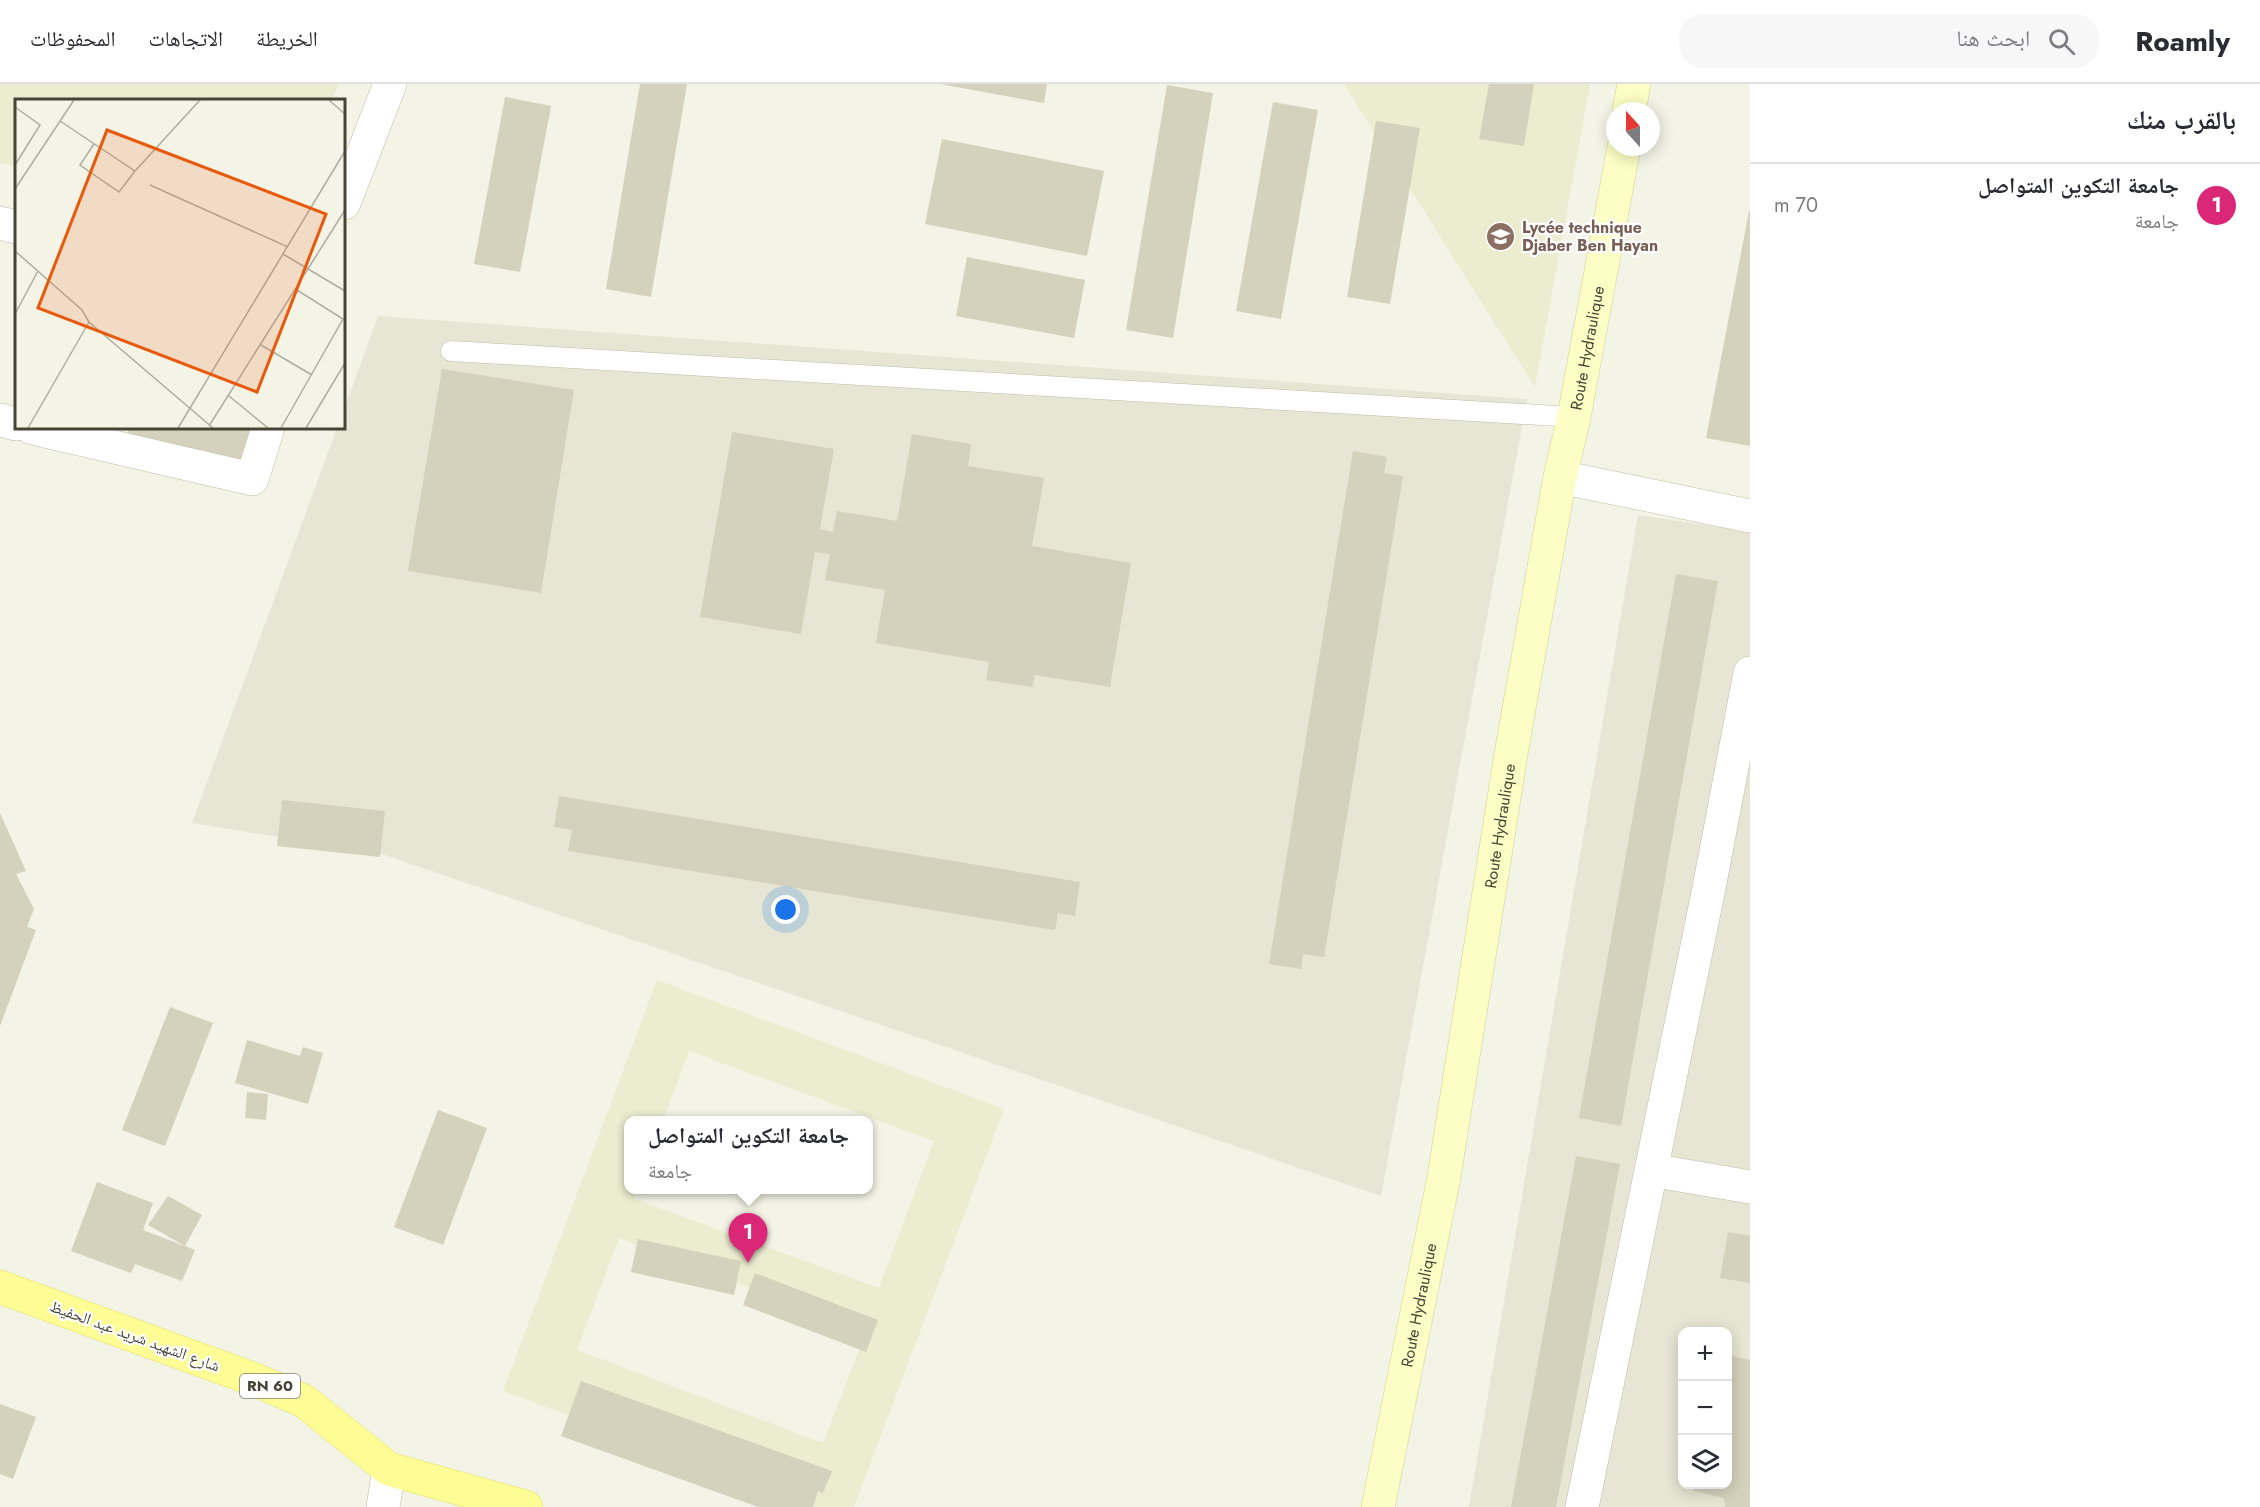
<!DOCTYPE html>
<html lang="ar">
<head>
<meta charset="utf-8">
<style>
	:root { --surface:#fff; --page:#f7f7f7; --text:#2b2b33; --muted:#7c7c81; --line:#e1e1e2; --accent:#db2777 }
	body { margin:0; font-family:Jost,"Noto Naskh Arabic",sans-serif; background:var(--page); color:var(--text); direction:rtl }
	.controls { position:absolute; right:18px; bottom:18px; display:grid; overflow:hidden; border-radius:12px; box-shadow:0 3px 15px #0003 }
	.controls button { width:54px; height:54px; display:grid; place-items:center; padding:0; border:0; border-bottom:2px solid var(--line); background:var(--surface); color:var(--text); font:30px sans-serif }
	.compass { position:absolute; left:1606px; top:18px; width:54px; height:54px; border-radius:50%; background:var(--surface); box-shadow:0 3px 15px #0003; rotate:339deg }
	.you { position:absolute; left:786px; top:826px; width:21px; height:21px; margin:-15px; border:4px solid #fff; border-radius:50%; background:#1a73e8; box-shadow:0 0 0 9px #1a73e833 }
	.badge { display:grid; place-items:center; width:39px; height:39px; border-radius:50%; background:var(--accent); color:#fff; font-size:20px; font-weight:700 }
	.pin { position:absolute; translate:-50% -50px; filter:drop-shadow(0 2px 3px #0008) }
	.pin::after { content:''; position:absolute; top:32px; width:21px; height:18px; background:inherit; clip-path:polygon(0 0,100% 0,50% 100%) }
	.popup { position:absolute; left:624px; top:1032px; width:249px; height:78px; box-sizing:border-box; display:grid; place-content:center; border-radius:12px; background:var(--surface); filter:drop-shadow(0 2px 4px #0005); font-size:20px; white-space:nowrap; color:var(--muted) }
	.popup b { font-size:22px; color:var(--text) }
	.popup::after { content:''; position:absolute; left:50%; top:100%; margin-left:-12px; border:12px solid transparent; border-top-color:var(--surface) }
	.list { margin:0; padding:0; list-style:none }
	h2 { display:flex; justify-content:space-between; align-items:center; height:78px; margin:0; padding:0 24px; font-size:26px }
	h2 small { font-size:20px; font-weight:400; color:var(--muted) }
	.list li { display:grid; grid-template-columns:39px 1fr auto; gap:18px; align-items:center; box-sizing:border-box; height:84px; padding:0 24px; border-top:2px solid var(--line) }
	.list b { display:block; font-size:22px; white-space:nowrap }
	.list p { margin:0; font-size:20px; white-space:nowrap; color:var(--muted) }
	.list em { font-size:20px; font-style:normal; color:var(--muted) }
	.icon { flex:none; width:33px; height:33px; fill:none; stroke:currentColor; stroke-width:2; stroke-linecap:round; stroke-linejoin:round }
	.map { position:relative; flex:none; width:1750px; height:1423px; overflow:hidden; direction:ltr }
	header { display:flex; align-items:center; gap:36px; box-sizing:border-box; height:84px; padding:0 30px; background:var(--surface); border-bottom:2px solid var(--line) }
	header strong { font-size:28px }
	nav { display:flex; gap:33px; margin-inline-start:auto; font-size:21px }
	.search { width:420px; height:54px; background:var(--page); display:flex; align-items:center; gap:15px; box-sizing:border-box; padding:0 21px; border-radius:24px; color:var(--muted); font-size:22px }
	main { display:flex }
	aside { flex:1; background:var(--surface) }
	.map>svg:first-child { display:block }
	.residential { fill:#e7e6d4; fill-rule:evenodd }
	.education { fill:#ececd0; fill-rule:evenodd }
	.building { fill:#d4d2bc }
	.lines { fill:none; stroke-linecap:round; stroke-linejoin:round }
	.service-casing { stroke:#bebda9; stroke-width:21 }
	.minor-casing { stroke:#bebda9; stroke-width:34 }
	.tertiary-casing { stroke:#bebda9; stroke-width:34 }
	.secondary-casing { stroke:#ced094; stroke-width:34 }
	.primary-casing { stroke:#e2df65; stroke-width:34 }
	.service { stroke:#fff; stroke-width:20 }
	.minor { stroke:#fff; stroke-width:33 }
	.tertiary { stroke:#fff; stroke-width:33 }
	.secondary { stroke:#fcfec5; stroke-width:33 }
	.primary { stroke:#fdfc95; stroke-width:33 }
	.labels { text-anchor:middle; dominant-baseline:central; stroke-width:4.5; stroke-linejoin:round; paint-order:stroke }
	.shield { fill:#fff; stroke:#7e7c72; stroke-width:1.5 }
	.shield-label { font-size:15px; font-weight:bold; fill:#464436 }
	.education-label { font-size:16px; font-weight:bold; fill:#785e54; stroke:#fff; text-anchor:start }
	.street-label { font-size:16px; fill:#464436; stroke:#fff }
	.inset-road { fill:none; stroke:#aeada0; stroke-width:1.5 }
	.view { fill:#e8590c; fill-opacity:0.15; stroke:#e8590c; stroke-width:3 }
	.inset-edge { fill:none; stroke:#464436; stroke-width:3 }
</style>
</head>
<body>
<header>
<strong>Roamly</strong>
<div class="search"><svg class="icon" aria-label="search" viewBox="0 0 24 24"><circle cx="10" cy="10" r="6"/><path d="M15 15l6 6"/></svg>ابحث هنا</div>
<nav><a>الخريطة</a><a>الاتجاهات</a><a>المحفوظات</a></nav>
</header>
<main>
<aside>
<h2>بالقرب منك<small></small></h2>
<ul class="list">
<li><span class="badge">1</span><div><b>جامعة التكوين المتواصل</b><p>جامعة</p></div><em>70 m</em></li>
</ul>
</aside>
<div class="map">
<svg width="1750" height="1423" viewBox="0 0 1750 1423">
	<rect width="100%" height="100%" fill="#f3f3e6"/>
	<path class="residential" d="M378,232l1149,83 -146,797 -999,-342 -190,-31 145,-395h7v-18z
		M1638,431l112,17v975h-281zM1682,1248h46v152h-46z"/>
	<path class="education" d="M0,0h339l-7,16h-316v66l-16,-3z
		M1344,0h246l-55,303z
		M657,896l347,129 -150,398h-38l-313,-116zM689,967l245,90 -55,147 -245,-89 3,-9h-9v-70h35zM619,1154l247,94 -43,111 -246,-93z"/>
	<path class="building" d="M640,0h47l-36,213 -45,-8z
		M940,0h107l-3,19z
		M1489,0h45l-10,62 -45,-7z
		M1167,1l46,8 -40,245 -47,-8z
		M505,13l46,9 -31,166 -46,-8z
		M1273,18l45,8 -37,209 -45,-8z
		M1376,37l44,7 -30,176 -43,-7z
		M942,55l162,32 -17,85 -162,-32z
		M1749,127h1v235l-44,-8z
		M967,173l118,23 -11,58 -118,-22z
		M442,285l132,21 -33,203 -133,-22z
		M129,344h138l-8,52 -135,-20z
		M732,348l102,17 -14,80 13,3 4,-21 60,10 15,-87 59,10 -3,22 76,12 -12,68 99,17 -21,124 -75,-12 -2,12 -47,-7 3,-18 -113,-19 9,-53 -60,-10 5,-26 -15,-2 -14,82 -101,-17z
		M1353,367l34,6 -3,16 19,3 -79,481 -21,-3 -2,15 -32,-5z
		M1676,490l42,7 -97,545 -42,-8z
		M559,712l521,86 -5,34 -17,-3 -3,17 -487,-79 4,-21 -18,-3z
		M282,716l103,11 -5,46 -103,-11z
		M0,729l26,58 -10,3 18,35 -7,18 9,3 -36,96z
		M170,923l43,16 -48,123 -43,-16z
		M247,956l53,16 3,-9 20,6 -15,51 -73,-21z
		M247,1008l21,2 -2,26 -21,-2z
		M438,1026l49,18 -44,117 -49,-18z
		M1576,1072l44,8 -64,343h-45z
		M97,1098l56,21 -10,27 52,20 -13,31 -47,-17 -4,9 -60,-22z
		M168,1112l34,19 -17,31 -37,-21z
		M1728,1148l22,4v47l-30,-5z
		M638,1155l103,22 -7,34 -103,-23z
		M755,1189l123,47 -12,32 -123,-47z
		M1728,1271l22,5v147h-25l-1,-9 -30,-7 1,-7h33z
		M581,1297l251,90 -9,22 -5,-2 -5,16h-55l-197,-71z
		M0,1320l36,13 -23,62 -13,-5z"/>
	<g class="lines">
		<defs>
			<path id="service" d="M451,267l1123,66"/>
			<path id="minor" d="M344,119l46,-119
				M0,139l16,4
				M0,336l16,4
				M32,344l220,51 16,-51
				M1560,393l190,39
				M1651,1086l99,17
				M1582,1423l127,-619 41,-215"/>
			<path id="tertiary" d="M383,1423l6,-38"/>
			<g id="secondary">
				<path d="M1629,27l5,-27"/>
				<path id="s1" d="M1378,1423l66,-330 67,-423 49,-277 14,-60 50,-270"/>
			</g>
			<path id="primary" d="M0,1203l256,93 48,21 85,68 137,38"/>
		</defs>
		<use href="#service" class="service-casing"/>
		<use href="#minor" class="minor-casing"/>
		<use href="#tertiary" class="tertiary-casing"/>
		<use href="#secondary" class="secondary-casing"/>
		<use href="#primary" class="primary-casing"/>
		<use href="#service" class="service"/>
		<use href="#minor" class="minor"/>
		<use href="#tertiary" class="tertiary"/>
		<use href="#secondary" class="secondary"/>
		<use href="#primary" class="primary"/>
	</g>
	<defs>
		<symbol id="school-disc" viewBox="-11 -11 22 22"><circle r="9.5" fill="#8d6e63" stroke="#fff"/><path d="M0-5L7-2L0 1L-7-2ZM-4 1L0 2.5L4 1V4Q0 6-4 4Z" fill="#fff"/></symbol>
	</defs>
	<g fill-rule="evenodd">
		<use href="#school-disc" x="1484" y="136" width="33" height="33"/>
	</g>
	<g class="labels">
		<rect class="shield" x="240" y="1290" width="60" height="24" rx="4.5"/>
		<g class="shield-label">
			<text x="270" y="1302">RN 60</text>
		</g>
		<g class="education-label">
			<text x="1522" y="143">Lycée technique<tspan x="1522" dy="18">Djaber Ben Hayan</tspan></text>
		</g>
		<g class="street-label">
			<text stroke="none"><textPath href="#s1" startOffset="1178">Route Hydraulique</textPath></text>
			<text stroke="none"><textPath href="#s1" startOffset="692">Route Hydraulique</textPath></text>
			<text stroke="none"><textPath href="#s1" startOffset="206">Route Hydraulique</textPath></text>
			<text transform="translate(135 1252) rotate(20)">شارع الشهيد شريد عبد الحفيظ</text>
		</g>
	</g>
	<g transform="translate(15 15)">
		<rect width="330" height="330" fill="#f3f3e6"/>
		<path class="inset-road" d="M314,1l16,14M0,8l25,18 -25,40M45,22l75,50 65,-71M79,45l-14,21 39,27 16,-21M135,86l138,62M0,90l59,-89M0,152l67,59 7,12 124,106M268,155l62,37M0,215l23,-43M246,246l51,30M214,297l39,32M194,327l136,-216M13,329l61,-106M163,329l167,-277M266,329l62,-109 -46,-29M291,329l39,-65"/>
		<path class="view" d="M92,31l219,84 -69,178 -219,-84z"/>
		<rect width="330" height="330" class="inset-edge"/>
	</g>
</svg>
<div class="controls">
<button>+</button>
<button>−</button>
<button><svg class="icon" aria-label="layers" viewBox="0 0 24 24"><path d="M12 4l9 5-9 5-9-5zM3 14l9 5 9-5"/></svg></button>
</div>
<svg class="compass" viewBox="-18 -18 36 36"><path d="M0-13l5 13h-10z" fill="#e53935"/><path d="M0 13l5-13h-10z" fill="#7c7c81"/></svg>
<div class="you"></div>
<div class="pin badge" style="left:748px;top:1179px">1</div>
<div class="popup"><b>جامعة التكوين المتواصل</b>جامعة</div>
</div>
</main>
</body>
</html>
